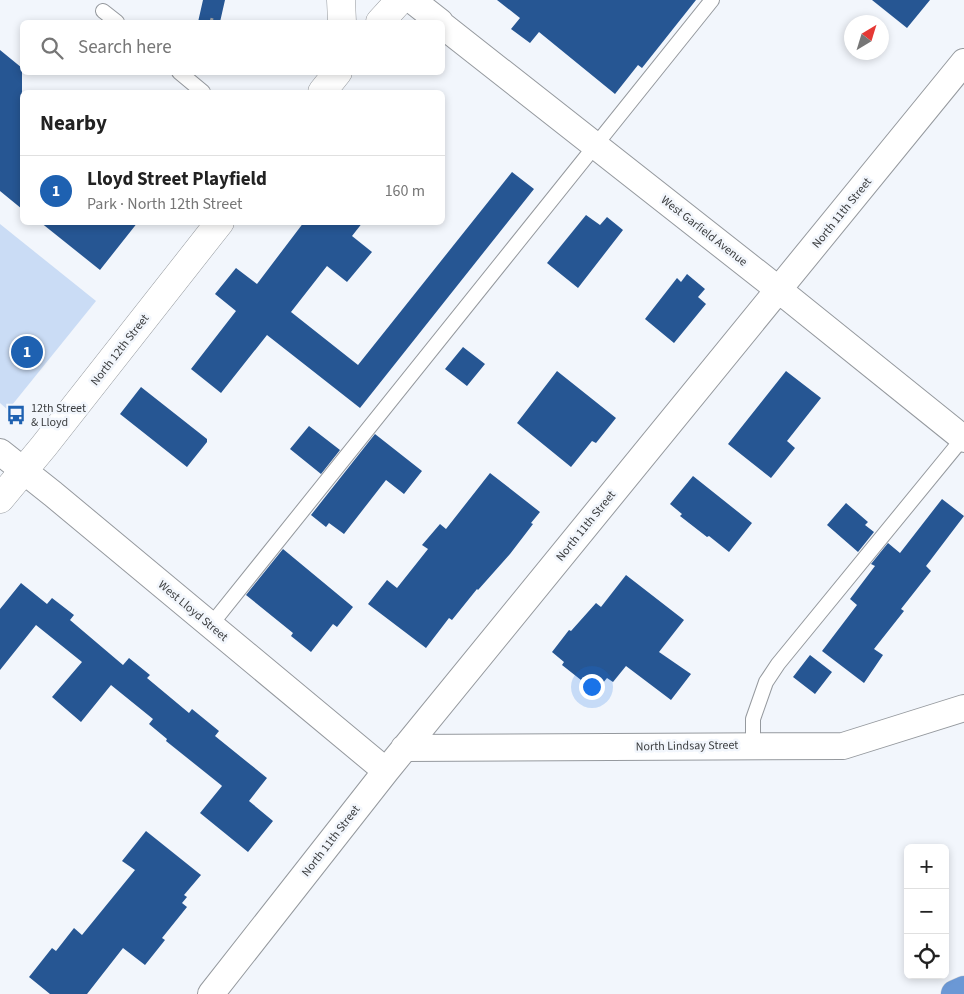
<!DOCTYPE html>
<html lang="en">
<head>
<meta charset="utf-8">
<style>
	:root { --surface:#fff; --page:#f2f2f2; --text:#222; --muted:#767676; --line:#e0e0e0; --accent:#1e61b1 }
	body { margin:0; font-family:"Source Sans 3",sans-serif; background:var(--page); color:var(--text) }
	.controls { position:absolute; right:15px; bottom:15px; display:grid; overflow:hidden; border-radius:8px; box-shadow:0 2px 8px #0003 }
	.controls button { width:45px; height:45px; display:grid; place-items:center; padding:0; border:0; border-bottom:1px solid var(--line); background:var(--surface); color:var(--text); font:25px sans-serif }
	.compass { position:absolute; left:844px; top:15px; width:45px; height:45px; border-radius:50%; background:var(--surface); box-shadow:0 2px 8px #0003; rotate:38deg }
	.you { position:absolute; left:591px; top:686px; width:18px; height:18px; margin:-12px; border:4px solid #fff; border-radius:50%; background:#1a73e8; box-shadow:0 0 0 8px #1a73e833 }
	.badge { display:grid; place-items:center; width:32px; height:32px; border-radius:50%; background:var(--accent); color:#fff; font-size:16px; font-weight:700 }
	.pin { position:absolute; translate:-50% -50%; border:2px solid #fff; box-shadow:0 1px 5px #0006 }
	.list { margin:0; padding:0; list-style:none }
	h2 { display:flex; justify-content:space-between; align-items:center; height:65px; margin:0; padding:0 20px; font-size:21px }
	h2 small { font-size:16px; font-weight:400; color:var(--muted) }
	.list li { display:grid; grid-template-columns:32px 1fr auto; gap:15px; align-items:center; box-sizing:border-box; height:70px; padding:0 20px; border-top:1px solid var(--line) }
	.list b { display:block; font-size:19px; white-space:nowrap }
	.list p { margin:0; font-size:16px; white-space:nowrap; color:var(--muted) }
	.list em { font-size:16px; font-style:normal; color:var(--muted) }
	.icon { flex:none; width:28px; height:28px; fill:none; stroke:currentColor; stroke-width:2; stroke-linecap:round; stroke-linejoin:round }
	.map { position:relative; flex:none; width:964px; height:994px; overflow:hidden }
	.search { position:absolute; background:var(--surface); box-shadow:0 2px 8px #0003; left:20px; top:20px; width:425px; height:55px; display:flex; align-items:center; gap:12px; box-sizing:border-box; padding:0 18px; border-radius:8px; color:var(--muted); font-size:19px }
	.panel { position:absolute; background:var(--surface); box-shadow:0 2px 8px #0003; left:20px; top:90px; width:425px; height:135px; border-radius:8px }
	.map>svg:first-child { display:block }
	.green { fill:#cadcf5 }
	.building { fill:#265693 }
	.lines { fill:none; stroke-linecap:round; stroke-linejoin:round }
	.service-casing { stroke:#95999e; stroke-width:16 }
	.minor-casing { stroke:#95999e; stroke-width:28 }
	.tertiary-casing { stroke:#95999e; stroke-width:29 }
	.motorway-casing { stroke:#d4d4d5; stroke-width:29 }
	.path { stroke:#9ea1a6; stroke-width:3; stroke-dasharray:4 4; stroke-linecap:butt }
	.service { stroke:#fff; stroke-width:14 }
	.minor { stroke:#fff; stroke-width:26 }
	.tertiary { stroke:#fff; stroke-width:28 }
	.motorway { stroke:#6b98d5; stroke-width:28 }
	.labels { text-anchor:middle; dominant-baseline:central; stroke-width:5; stroke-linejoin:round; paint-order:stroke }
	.street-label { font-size:12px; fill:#3b3d3f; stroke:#f2f6fc }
	.poi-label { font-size:12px; fill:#3b3d3f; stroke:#f2f6fc; text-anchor:start }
</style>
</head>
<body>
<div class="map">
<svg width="964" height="994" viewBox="0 0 964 994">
	<rect width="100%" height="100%" fill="#f2f6fc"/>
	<path class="green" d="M0,224l96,77 -88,109 -8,-7z"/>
	<path class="building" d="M203,0h22l-5,22h-22z
		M497,0h199l-54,68 -4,-3 -23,29 -76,-62 -9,11 -19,-14 9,-11z
		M872,0h58l-23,28z
		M0,50l22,18v141l-22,-18z
		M512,172l22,17 -174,219 -93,-73 -46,58 -30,-24 45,-58 -21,-17 21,-26 21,16 47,-62h59l-11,14 20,16 -25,30 -20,-16 -36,46 67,53z
		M586,215l14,10 7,-8 16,13 -45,58 -31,-25z
		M40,222h98l-38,48z
		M687,274l18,15 -7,8 8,7 -32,39 -29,-24 32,-41 4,4z
		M463,347l22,17 -18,22 -22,-17z
		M557,371l59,47 -20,25 -4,-2 -21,26 -54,-44z
		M786,371l35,27 -34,43 8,7 -24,30 -43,-34z
		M141,387l66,52v3l-20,25 -67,-53z
		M309,426l31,24 -19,24 -31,-25z
		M375,434l47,37 -18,23 -18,-14 -42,54 -15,-11 -3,4 -15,-12z
		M490,473l50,39 -9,11 2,1 -23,30 -32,36 -1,-1 -25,31 -3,-2 -23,30 -58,-44 19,-24 10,8 31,-39 -6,-4 18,-21 6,5z
		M693,476l59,47 -23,29 -20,-16 -2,1 -27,-21 2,-2 -12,-10z
		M942,499l22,17 -38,50 5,5 -30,38 3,2 -30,38 9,6 -19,28 -42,-32 35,-46 -7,-6 25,-33 -4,-2 17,-21 12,10z
		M846,503l22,19 -3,3 9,7 -16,20 -31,-27z
		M283,549l70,58 -16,20 -4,-3 -22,28 -20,-16 2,-3 -47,-38z
		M626,575l58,45 -25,32 32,22 -20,26 -45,-34 -13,16 -6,-4 -9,11 -15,-12 -2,3 -19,-15 2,-3 -12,-10 17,-22 2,1 25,-28 5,4z
		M21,583l26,21 5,-6 22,17 -4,5 53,45 6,-7 21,17 -3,3 42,35 3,-4 27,22 -4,5 52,42 -18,23 24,20 -25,31 -48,-39 22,-27 -1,-1 -55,-44 1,-2 -18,-15 4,-5 -42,-34 -30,37 -29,-25 30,-35 -46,-37 -36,45v-61z
		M810,655l22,17 -17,22 -22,-17z
		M146,831l55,44 -17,20 3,2 -5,6 5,4 -25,31 3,2 -20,25 -22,-17 -36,46h-37l-21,-17 23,-29 4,3 18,-23 8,7 53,-65 -13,-9z"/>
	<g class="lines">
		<defs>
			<path id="service" d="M103,11l14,11
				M179,72l24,20
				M210,626l502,-626
				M753,745v-26l13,-37 12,-18 185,-226"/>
			<path id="minor" d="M412,0l28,22
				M442,25l337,265 185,149
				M0,452l53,42 333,277
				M404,748l439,-2 121,-38
				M211,994l175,-223 578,-709"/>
			<path id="tertiary" d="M341,0l1,22
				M380,22l20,-22
				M322,92l16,-20
				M0,499l44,-53 176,-224"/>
			<path id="motorway" d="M955,994l9,-4"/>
		</defs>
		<use href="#service" class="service-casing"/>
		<use href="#minor" class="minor-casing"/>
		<use href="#tertiary" class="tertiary-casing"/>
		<use href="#motorway" class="motorway-casing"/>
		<path class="path" d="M211,22l2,-7"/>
		<use href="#service" class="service"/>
		<use href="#minor" class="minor"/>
		<use href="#tertiary" class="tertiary"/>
		<use href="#motorway" class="motorway"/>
	</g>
	<defs>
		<symbol id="bus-bare" viewBox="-9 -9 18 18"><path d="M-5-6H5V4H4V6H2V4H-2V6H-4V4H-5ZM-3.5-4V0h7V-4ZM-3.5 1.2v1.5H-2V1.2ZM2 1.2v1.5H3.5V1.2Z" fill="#1e61b1" stroke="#f2f6fc" stroke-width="2.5" paint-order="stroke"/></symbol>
	</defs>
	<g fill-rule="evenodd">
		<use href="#bus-bare" x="2" y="401" width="28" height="28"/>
	</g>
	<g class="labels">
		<g class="street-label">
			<text transform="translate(842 213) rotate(-51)">North 11th Street</text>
			<text transform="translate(704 231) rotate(38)">West Garfield Avenue</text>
			<text transform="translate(120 350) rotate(-52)">North 12th Street</text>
			<text transform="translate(586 526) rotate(-51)">North 11th Street</text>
			<text transform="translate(193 611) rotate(40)">West Lloyd Street</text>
			<text transform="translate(687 746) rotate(-1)">North Lindsay Street</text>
			<text transform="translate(331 841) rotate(-52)">North 11th Street</text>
		</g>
		<g class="poi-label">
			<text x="31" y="408">12th Street<tspan x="31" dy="14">&amp; Lloyd</tspan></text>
		</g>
	</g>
</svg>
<div class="controls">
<button>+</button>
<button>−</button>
<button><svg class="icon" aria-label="locate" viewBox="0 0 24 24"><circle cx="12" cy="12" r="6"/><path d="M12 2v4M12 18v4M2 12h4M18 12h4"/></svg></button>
</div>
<svg class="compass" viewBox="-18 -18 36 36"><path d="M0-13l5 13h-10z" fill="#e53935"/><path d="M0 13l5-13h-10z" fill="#767676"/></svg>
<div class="you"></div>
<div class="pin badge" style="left:27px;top:352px">1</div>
<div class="search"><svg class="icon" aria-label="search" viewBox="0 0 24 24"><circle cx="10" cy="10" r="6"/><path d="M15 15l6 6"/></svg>Search here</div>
<section class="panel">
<h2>Nearby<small></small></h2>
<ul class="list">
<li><span class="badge">1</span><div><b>Lloyd Street Playfield</b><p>Park · North 12th Street</p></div><em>160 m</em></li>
</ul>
</section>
</div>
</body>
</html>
